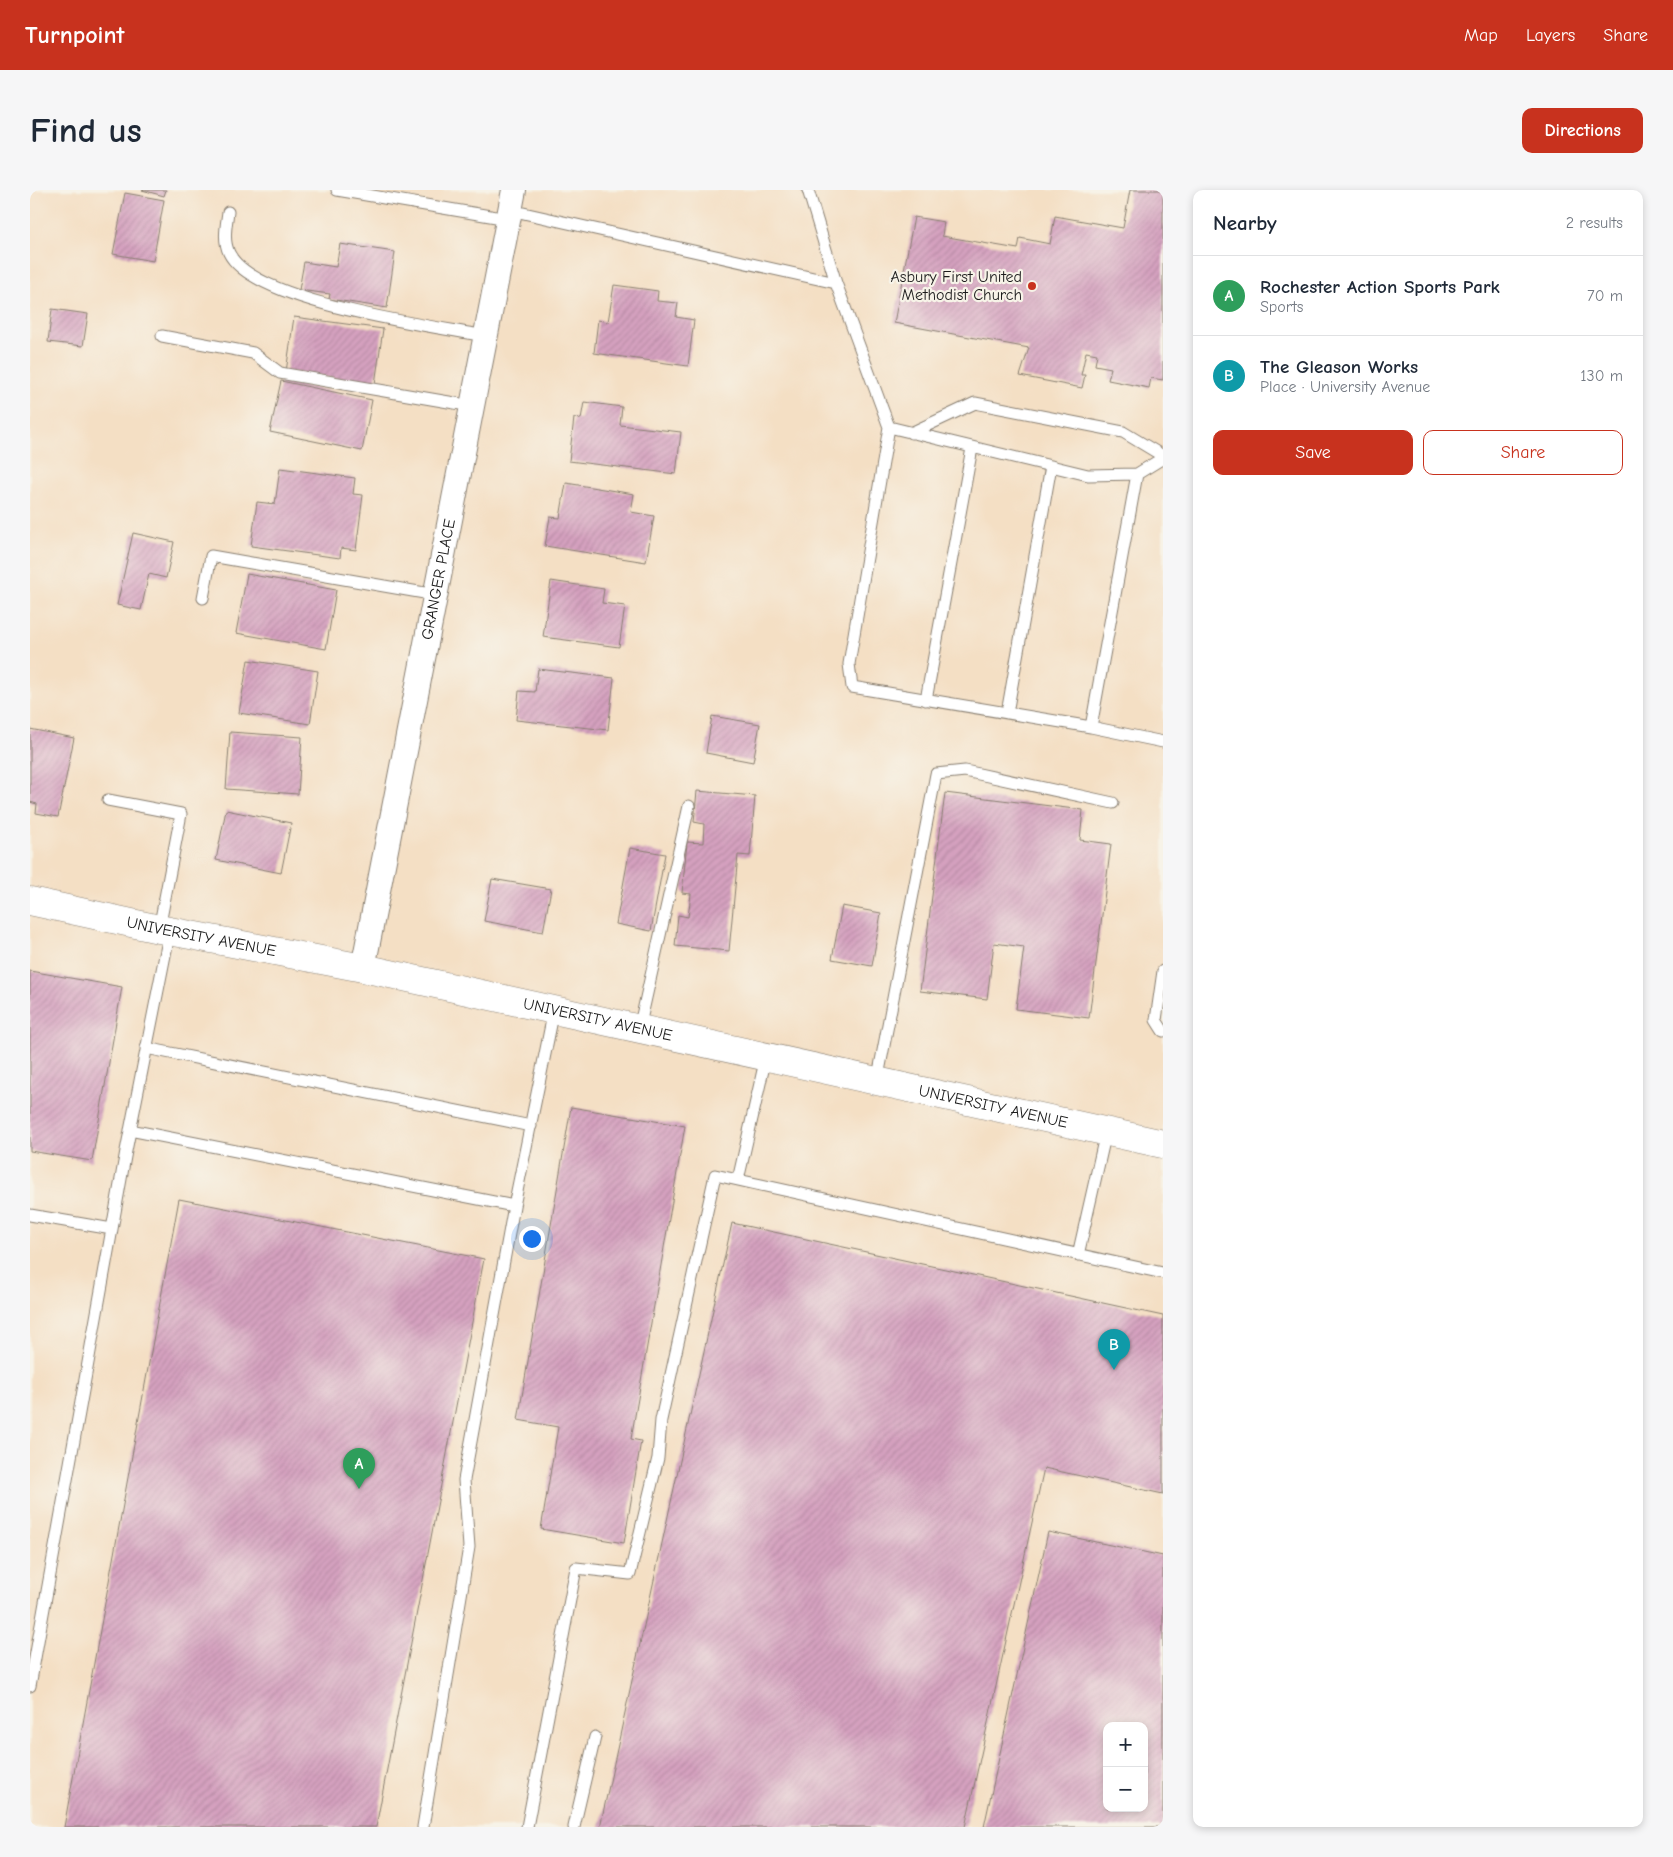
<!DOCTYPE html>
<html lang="en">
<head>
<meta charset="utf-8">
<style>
	:root { --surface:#fff; --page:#f6f6f7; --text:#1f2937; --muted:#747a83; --line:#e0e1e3; --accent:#c8321e }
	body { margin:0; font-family:"Comic Neue",sans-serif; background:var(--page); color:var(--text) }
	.controls { position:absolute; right:15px; bottom:15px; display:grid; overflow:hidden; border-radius:10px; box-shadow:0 2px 8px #0003 }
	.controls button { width:45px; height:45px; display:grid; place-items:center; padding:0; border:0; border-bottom:1px solid var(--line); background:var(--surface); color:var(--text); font:25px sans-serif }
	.you { position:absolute; left:501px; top:1048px; width:18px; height:18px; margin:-12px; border:4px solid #fff; border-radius:50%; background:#1a73e8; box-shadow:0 0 0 8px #1a73e833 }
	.badge { display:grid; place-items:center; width:32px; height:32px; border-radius:50%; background:var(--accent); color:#fff; font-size:16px; font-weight:700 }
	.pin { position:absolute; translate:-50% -41px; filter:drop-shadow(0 1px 2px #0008) }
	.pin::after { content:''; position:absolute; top:26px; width:18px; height:15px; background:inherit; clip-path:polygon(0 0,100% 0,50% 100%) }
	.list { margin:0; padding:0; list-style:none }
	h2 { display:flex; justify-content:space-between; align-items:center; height:65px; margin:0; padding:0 20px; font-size:21px }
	h2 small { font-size:16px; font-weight:400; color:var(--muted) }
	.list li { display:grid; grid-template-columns:32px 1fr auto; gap:15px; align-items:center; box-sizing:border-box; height:80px; padding:0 20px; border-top:1px solid var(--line) }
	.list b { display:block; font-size:19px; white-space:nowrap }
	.list p { margin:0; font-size:16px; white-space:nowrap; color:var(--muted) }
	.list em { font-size:16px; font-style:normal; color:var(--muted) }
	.actions { display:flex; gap:10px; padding:15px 20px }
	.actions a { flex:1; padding:11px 0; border:1px solid var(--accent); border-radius:10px; text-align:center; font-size:18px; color:var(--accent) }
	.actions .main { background:var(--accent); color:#fff }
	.map { position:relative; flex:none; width:1133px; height:1637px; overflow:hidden; border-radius:10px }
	header { display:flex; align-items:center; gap:30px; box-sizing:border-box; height:70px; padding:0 25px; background:var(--accent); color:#fff }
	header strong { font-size:24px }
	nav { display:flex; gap:28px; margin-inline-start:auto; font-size:18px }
	.intro { display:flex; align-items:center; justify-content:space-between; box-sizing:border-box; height:120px; padding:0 30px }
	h1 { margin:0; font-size:35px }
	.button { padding:12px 22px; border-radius:10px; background:var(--accent); color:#fff; font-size:18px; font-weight:700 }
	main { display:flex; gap:30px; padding:0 30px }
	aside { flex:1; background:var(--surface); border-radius:10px; box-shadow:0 2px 8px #0003 }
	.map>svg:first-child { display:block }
	.building { fill:url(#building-hatch); fill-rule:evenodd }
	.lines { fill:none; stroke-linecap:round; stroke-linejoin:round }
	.service-casing { stroke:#887e70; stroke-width:13 }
	.minor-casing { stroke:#887e70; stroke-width:26 }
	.secondary-casing { stroke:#887e70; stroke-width:29 }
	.service { stroke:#fff; stroke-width:11 }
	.minor { stroke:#fff; stroke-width:24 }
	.secondary { stroke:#fff; stroke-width:28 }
	.poi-dot { fill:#c8321e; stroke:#f7f3e8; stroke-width:2 }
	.labels { text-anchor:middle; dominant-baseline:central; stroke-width:4.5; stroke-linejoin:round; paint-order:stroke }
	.poi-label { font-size:16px; fill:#1c1c1c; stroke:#f7f3e8; text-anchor:end }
	.street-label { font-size:16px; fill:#1c1c1c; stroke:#f7f3e8 }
</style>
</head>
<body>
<header>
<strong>Turnpoint</strong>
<nav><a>Map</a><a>Layers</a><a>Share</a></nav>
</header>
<div class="intro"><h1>Find us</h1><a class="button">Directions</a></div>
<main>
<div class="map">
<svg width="1133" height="1637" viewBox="0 0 1133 1637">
	<defs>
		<pattern id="building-hatch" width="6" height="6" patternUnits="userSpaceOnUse" patternTransform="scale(1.25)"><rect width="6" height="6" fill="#d5a1bf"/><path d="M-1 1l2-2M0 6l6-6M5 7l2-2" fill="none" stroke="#b68aa4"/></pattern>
	</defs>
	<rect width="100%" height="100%" fill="#f7f3e8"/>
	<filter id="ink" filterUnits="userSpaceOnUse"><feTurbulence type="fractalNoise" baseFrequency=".02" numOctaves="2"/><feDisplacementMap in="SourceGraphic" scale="10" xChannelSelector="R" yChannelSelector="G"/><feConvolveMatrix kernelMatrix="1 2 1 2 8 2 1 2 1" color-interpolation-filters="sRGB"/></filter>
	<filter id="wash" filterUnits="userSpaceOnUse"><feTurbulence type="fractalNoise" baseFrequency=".0096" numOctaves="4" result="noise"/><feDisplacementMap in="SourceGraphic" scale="20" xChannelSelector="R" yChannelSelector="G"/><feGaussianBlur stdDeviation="1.12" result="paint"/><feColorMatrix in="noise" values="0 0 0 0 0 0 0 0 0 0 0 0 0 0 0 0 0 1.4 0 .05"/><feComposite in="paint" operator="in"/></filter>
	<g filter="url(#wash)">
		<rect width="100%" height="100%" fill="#f4dfc4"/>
		<g id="blocks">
			<path class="building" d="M112,0h24l-2,6z
				M1100,0h33v190l-12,-2 -2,10 -41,-8 3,-12 -16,-3 2,-11 -11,-2 -5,23h4l-3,13 -62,-12 9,-28 -135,-25 20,-106 30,5 -2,14 76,13 2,-11 30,6 5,-28 68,12z
				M95,3l39,7 -11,61 -40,-7z
				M310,54l55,8 -8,56 -58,-9 1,-5 -31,-4 5,-28 32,5z
				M584,95l44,6 -1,10 21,2 -2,14 18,3 -6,46 -94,-13 4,-33 10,2z
				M22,119l36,5 -5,32 -35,-4z
				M264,127l89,12 -8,55 -89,-12z
				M251,191l91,19 -10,51 -92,-19z
				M554,212l38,5 -2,18 61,7 -5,42 -107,-13 5,-43 7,1z
				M250,278l75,10 -2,16 10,1 -7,55 -15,-2 -1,10 -89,-12 6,-44 18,2z
				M536,293l68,11 -3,18 23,4 -8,46 -101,-16 5,-29 10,1z
				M103,343l41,9 -8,36 -17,-4 -8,36 -24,-5z
				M217,384l89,16 -10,59 -90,-16z
				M521,391l53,8 -2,14 23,3 -6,41 -76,-10z
				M218,470l70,11 -8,53 -71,-11z
				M508,479l76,9 -6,52 -92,-10 3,-29 16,1z
				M682,526l48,8 -7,38 -47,-9z
				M0,539l44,9 -16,79 -22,-4 1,-9 -7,-2z
				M200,542l72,5 -4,57 -72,-5z
				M667,601l58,5 -5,60 -12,-1 -9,96 -54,-5 3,-31 10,2 3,-23 -9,-1 5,-51 16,1 1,-19 -10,-2z
				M915,603l138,17 -3,30 31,4 -22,174 -73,-9 8,-62 -30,-4 -7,56 -67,-8z
				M196,620l65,13 -10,50 -65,-13z
				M600,658l35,6 -14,77 -35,-7z
				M462,689l59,10 -8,43 -59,-11z
				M812,716l39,7 -9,53 -40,-7z
				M0,781l92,16 -30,174 -62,-10z
				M541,917l114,19 -54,313 10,2 -17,102 -83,-14 17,-102 -40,-7z
				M149,1009l305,60 -108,568h-312z
				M702,1033l431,93v178l-119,-26 -79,359h-365z
				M1018,1342l115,24v271h-179zM1077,1536h37v82h-37z"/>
		</g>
	</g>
	<g filter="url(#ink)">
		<use href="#blocks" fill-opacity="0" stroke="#887e70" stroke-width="1"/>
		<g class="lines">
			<defs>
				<path id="service" d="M307,0l171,29
					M778,0l28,93
					M480,20l326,73 53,144 -40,237 3,23 239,40 46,-253 26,-16
					M198,22c-2,15 -5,28 1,41 24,50 204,73 256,83
					M132,146l91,17 27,20 192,33
					M859,237l199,48 49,-1
					M881,243l64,-30 148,29 40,24
					M173,408l8,-42 225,39
					M896,510l46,-252
					M977,523l44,-247
					M1061,537l72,15
					M78,610l73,14 -22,115
					M1133,781l-7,49 7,11
					M609,839l50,-223
					M116,858l385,78
					M847,892l59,-308 29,-3 148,32
					M100,940l384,76 40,-196
					M708,990l425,93
					M0,1025l82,14
					M1048,1065l28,-123
					M0,1496l96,-535 44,-221
					M393,1637l46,-280 -5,-67 50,-274
					M497,1637l49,-259 54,6 28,-116 3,-38 54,-245 23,5 28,-123
					M544,1637l21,-90"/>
				<g id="minor">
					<path id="s1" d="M333,778l151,-778"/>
				</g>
				<g id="secondary">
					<path id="s2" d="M0,711l129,28 204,39 800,176"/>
				</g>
			</defs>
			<use href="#service" class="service-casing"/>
			<use href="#minor" class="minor-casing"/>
			<use href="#secondary" class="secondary-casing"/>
			<use href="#service" class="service"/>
			<use href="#minor" class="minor"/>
			<use href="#secondary" class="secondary"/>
		</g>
	</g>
	<circle class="poi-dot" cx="1002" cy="96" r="5"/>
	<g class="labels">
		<g class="poi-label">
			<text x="992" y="87">Asbury First United<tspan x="992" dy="18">Methodist Church</tspan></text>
		</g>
		<g class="street-label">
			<text stroke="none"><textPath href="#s1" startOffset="396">GRANGER PLACE</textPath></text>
			<text stroke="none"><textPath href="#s2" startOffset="175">UNIVERSITY AVENUE</textPath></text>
			<text stroke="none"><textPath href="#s2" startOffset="580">UNIVERSITY AVENUE</textPath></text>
			<text stroke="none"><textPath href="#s2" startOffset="985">UNIVERSITY AVENUE</textPath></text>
		</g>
	</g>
</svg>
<div class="controls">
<button>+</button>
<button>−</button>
</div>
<div class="you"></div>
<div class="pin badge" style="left:329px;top:1299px;background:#2e9e5b">A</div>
<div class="pin badge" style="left:1084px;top:1180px;background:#0f9aa8">B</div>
</div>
<aside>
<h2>Nearby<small>2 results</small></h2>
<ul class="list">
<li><span class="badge" style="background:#2e9e5b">A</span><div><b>Rochester Action Sports Park</b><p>Sports</p></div><em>70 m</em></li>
<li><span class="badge" style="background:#0f9aa8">B</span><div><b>The Gleason Works</b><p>Place · University Avenue</p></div><em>130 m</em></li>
</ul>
<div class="actions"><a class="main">Save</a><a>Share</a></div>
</aside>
</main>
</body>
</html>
